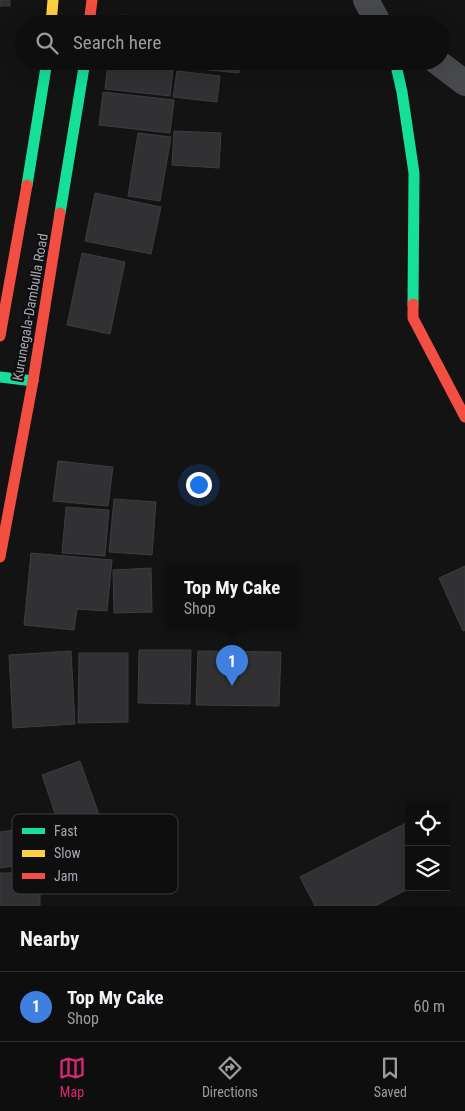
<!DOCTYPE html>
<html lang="en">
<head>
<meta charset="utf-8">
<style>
	:root { --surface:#0e0e0f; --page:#1c1c1d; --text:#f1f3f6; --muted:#9b9c9e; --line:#2e2e2f; --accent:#db2777 }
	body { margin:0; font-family:"Roboto Condensed",sans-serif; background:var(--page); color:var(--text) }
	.controls { position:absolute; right:15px; bottom:15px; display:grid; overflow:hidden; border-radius:0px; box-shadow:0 5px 20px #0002 }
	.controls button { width:45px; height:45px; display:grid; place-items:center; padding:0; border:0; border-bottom:1px solid var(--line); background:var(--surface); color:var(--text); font:25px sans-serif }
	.you { position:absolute; left:198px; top:484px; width:18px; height:18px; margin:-12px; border:4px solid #fff; border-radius:50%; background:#1a73e8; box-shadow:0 0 0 8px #1a73e833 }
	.badge { display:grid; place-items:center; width:32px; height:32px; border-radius:50%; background:var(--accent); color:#fff; font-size:16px; font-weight:700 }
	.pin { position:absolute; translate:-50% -41px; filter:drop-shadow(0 1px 2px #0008) }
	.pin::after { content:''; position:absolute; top:26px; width:18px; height:15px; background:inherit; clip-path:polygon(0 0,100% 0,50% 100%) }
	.popup { position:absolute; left:166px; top:564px; width:132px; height:65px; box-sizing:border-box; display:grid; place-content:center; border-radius:0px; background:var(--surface); filter:drop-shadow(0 1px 4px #0005); font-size:16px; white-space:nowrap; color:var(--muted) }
	.popup b { font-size:19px; color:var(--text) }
	.popup::after { content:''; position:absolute; left:50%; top:100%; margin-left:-10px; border:10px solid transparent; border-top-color:var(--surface) }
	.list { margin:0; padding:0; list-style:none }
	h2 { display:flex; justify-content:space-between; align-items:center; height:65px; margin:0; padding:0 20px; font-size:21px }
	h2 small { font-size:16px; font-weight:400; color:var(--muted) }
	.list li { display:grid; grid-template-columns:32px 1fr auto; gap:15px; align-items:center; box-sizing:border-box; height:70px; padding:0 20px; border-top:1px solid var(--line) }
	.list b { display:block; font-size:19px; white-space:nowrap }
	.list p { margin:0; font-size:16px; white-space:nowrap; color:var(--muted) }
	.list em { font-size:16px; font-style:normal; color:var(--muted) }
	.icon { flex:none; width:28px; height:28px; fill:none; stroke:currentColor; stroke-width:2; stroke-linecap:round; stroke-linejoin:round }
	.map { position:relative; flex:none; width:465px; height:906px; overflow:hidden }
	.search { position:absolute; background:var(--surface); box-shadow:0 5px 20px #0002; left:15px; right:15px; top:15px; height:55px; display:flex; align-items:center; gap:12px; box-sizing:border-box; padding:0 18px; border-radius:28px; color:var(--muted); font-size:19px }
	.sheet { height:135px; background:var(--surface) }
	nav { display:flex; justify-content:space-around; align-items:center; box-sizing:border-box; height:70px; border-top:1px solid var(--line); background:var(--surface); font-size:14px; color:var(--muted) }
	nav a { display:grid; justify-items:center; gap:2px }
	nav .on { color:var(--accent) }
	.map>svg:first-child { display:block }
	.building { fill:#313133; stroke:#3c3d40 }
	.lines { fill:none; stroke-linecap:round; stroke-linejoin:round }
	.street { stroke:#48494c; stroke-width:26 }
	.fast { stroke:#16e098; stroke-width:11 }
	.slow { stroke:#ffcf43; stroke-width:11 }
	.jam { stroke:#f24e42; stroke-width:11 }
	.labels { text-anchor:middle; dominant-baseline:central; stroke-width:4; stroke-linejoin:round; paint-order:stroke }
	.street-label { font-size:14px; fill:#a4a8b5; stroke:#0e0e0f }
	.key { fill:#0e0e0f; stroke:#3b3c41; stroke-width:1 }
	.key-label { font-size:14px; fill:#a4a8b5 }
</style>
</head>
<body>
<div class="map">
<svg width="465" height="906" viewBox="0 0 465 906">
	<rect width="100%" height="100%" fill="#131314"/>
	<path class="building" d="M0,0h10v6h-10z
		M124,15l84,9h-85z
		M123,61h117l-1,12z
		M108,63l65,7 -3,26 -65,-7z
		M177,71l43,5 -3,26 -44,-5z
		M103,92l71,8 -4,33 -71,-8z
		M174,131l47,2 -2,35 -47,-3z
		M138,133l33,4 -11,64 -32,-5z
		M95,193l66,14 -10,47 -66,-13z
		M82,253l43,9 -15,72 -43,-9z
		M58,461l55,6 -5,39 -55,-5z
		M114,499l42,3 -4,53 -43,-3z
		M66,507l43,3 -4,46 -43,-3z
		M31,553l81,7 -5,51 -30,-2 -3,21 -50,-5z
		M465,566v64l-2,1 -24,-53z
		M151,568l1,44 -38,1 -1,-43z
		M139,650h52l-1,54 -52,-1z
		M71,651l4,73 -62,4 -4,-73z
		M198,651l83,1 -2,54 -83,-1z
		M79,653h49v69l-50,1z
		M80,761l28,79 -39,14 -27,-79z
		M406,823l3,6v58h3l-37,19h-60l-15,-29z
		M43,826l5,35 -48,7v-36z
		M0,873h40v33h-40z"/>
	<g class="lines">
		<path class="street" d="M366,0l13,24
			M436,61l29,22"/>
		<path class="fast" d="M395,61l7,31 12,81 -1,131
			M27,185l20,-124
			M60,213l25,-152
			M0,377l33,4"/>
		<path class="slow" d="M51,24l2,-24"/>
		<path class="jam" d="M89,24l3,-24
			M413,304v14l52,99
			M0,336l27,-151
			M0,557l33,-176 27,-168"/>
	</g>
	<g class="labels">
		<g class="street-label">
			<text transform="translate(30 307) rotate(-80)">Kurunegala-Dambulla Road</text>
		</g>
	</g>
	<rect x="12" y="814" width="166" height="80" rx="8" class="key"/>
	<rect x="22" y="828" width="23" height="6" fill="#16e098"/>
	<rect x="22" y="850" width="23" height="7" fill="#ffcf43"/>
	<rect x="22" y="873" width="23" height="6" fill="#f24e42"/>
	<g class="key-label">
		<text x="54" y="836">Fast</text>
		<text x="54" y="858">Slow</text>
		<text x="54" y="881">Jam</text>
	</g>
</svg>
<div class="controls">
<button><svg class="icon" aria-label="locate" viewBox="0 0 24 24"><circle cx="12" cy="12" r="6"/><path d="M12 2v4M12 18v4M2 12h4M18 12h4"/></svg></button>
<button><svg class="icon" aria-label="layers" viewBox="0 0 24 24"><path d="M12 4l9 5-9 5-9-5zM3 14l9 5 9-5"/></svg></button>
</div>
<div class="you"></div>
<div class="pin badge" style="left:232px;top:686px;background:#3f7fe0">1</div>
<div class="popup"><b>Top My Cake</b>Shop</div>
<div class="search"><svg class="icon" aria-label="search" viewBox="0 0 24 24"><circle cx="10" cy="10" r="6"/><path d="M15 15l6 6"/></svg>Search here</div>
</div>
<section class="sheet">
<h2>Nearby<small></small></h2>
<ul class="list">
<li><span class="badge" style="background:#3f7fe0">1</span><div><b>Top My Cake</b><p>Shop</p></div><em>60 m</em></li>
</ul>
</section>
<nav>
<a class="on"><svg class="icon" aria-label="map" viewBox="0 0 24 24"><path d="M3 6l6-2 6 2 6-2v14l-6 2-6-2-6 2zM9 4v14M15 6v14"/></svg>Map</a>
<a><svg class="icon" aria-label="directions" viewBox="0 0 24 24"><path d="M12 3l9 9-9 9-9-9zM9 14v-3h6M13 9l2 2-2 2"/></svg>Directions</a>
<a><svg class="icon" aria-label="saved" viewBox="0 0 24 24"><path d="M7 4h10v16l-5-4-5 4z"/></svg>Saved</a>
</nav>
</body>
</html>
